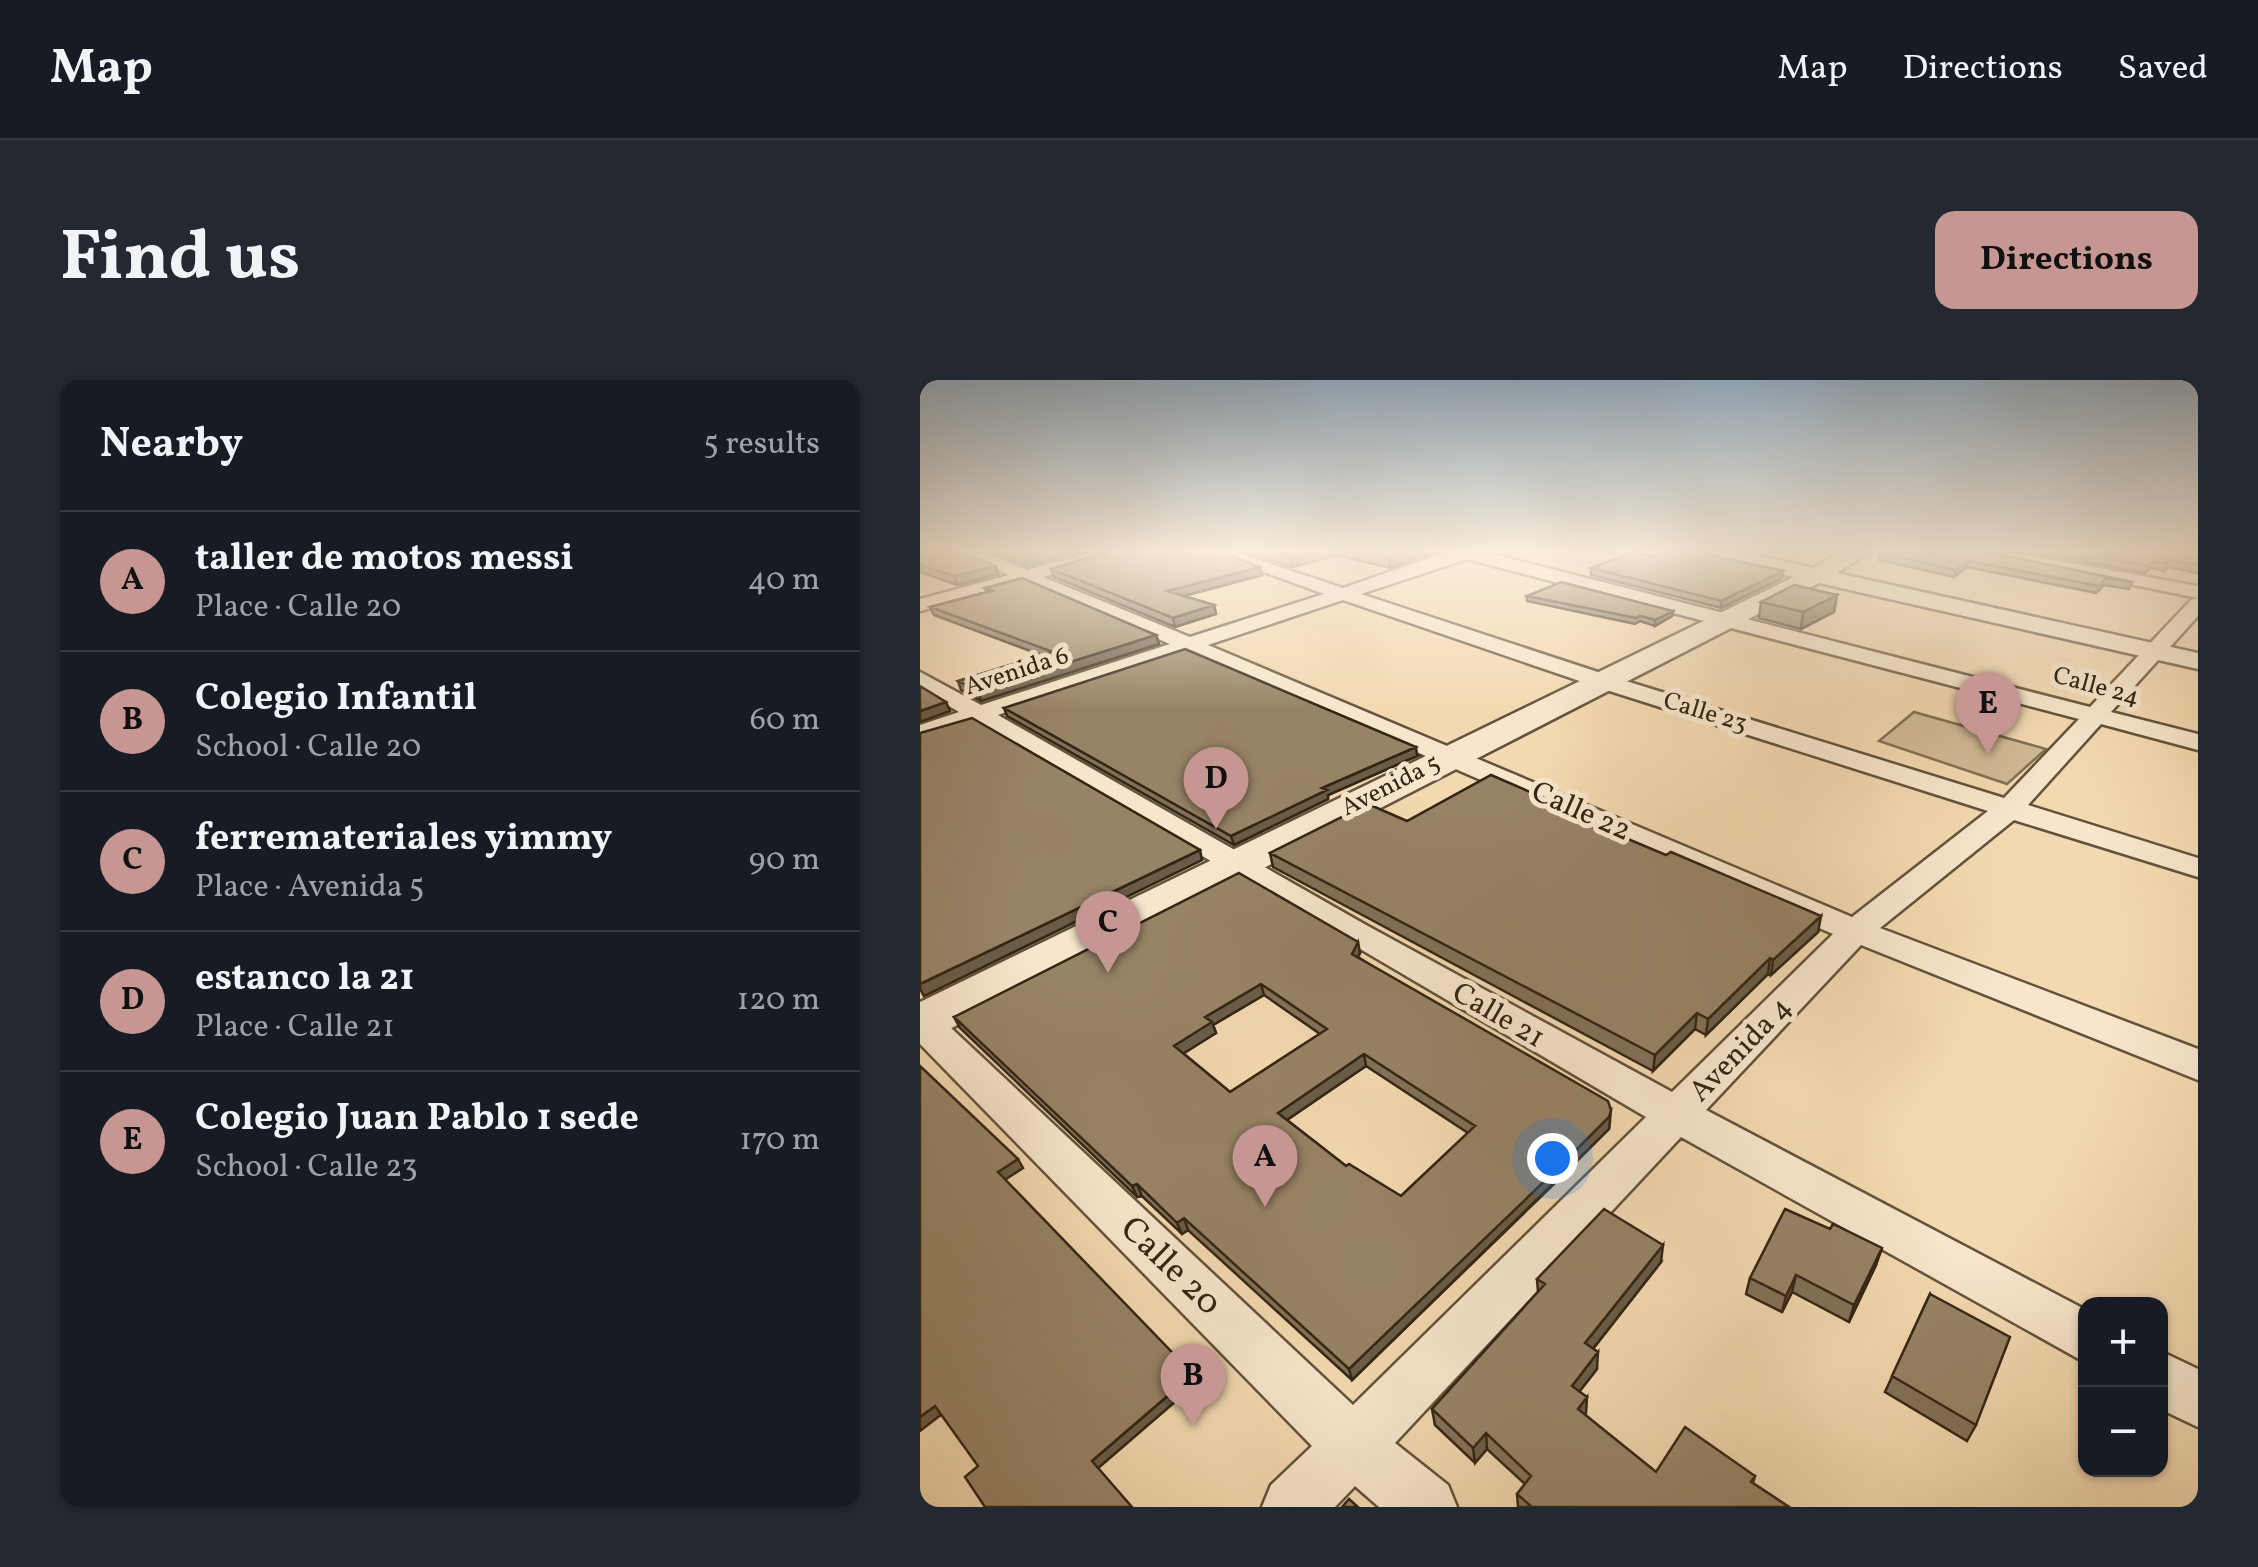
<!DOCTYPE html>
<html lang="en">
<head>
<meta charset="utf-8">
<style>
	:root { --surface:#171b24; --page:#242831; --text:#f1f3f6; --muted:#9ea1a6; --line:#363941; --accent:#c59692 }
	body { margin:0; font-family:Vollkorn,serif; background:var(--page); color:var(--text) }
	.controls { position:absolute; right:30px; bottom:30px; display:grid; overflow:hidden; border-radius:20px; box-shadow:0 2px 8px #0004 }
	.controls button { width:90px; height:90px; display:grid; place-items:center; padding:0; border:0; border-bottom:2px solid var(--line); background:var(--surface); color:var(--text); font:50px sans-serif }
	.you { position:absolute; left:632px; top:778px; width:35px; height:35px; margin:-25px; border:8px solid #fff; border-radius:50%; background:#1a73e8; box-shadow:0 0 0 15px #1a73e833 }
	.badge { display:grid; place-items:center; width:65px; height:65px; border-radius:50%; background:var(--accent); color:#111; font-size:32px; font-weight:700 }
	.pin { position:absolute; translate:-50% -82px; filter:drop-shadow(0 2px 5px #0008) }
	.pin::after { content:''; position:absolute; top:52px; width:35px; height:30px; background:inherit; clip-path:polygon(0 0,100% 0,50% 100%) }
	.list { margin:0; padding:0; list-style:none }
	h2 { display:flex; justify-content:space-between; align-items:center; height:130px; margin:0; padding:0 40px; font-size:42px }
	h2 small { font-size:32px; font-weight:400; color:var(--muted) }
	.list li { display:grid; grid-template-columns:65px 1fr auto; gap:30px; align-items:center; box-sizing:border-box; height:140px; padding:0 40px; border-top:2px solid var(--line) }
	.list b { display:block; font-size:38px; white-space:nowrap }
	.list p { margin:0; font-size:32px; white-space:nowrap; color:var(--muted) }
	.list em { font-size:32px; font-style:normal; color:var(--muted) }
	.map { position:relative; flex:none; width:1278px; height:1127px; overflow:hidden; border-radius:20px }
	header { display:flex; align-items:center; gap:60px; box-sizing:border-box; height:140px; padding:0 50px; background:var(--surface); border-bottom:2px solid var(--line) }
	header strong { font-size:48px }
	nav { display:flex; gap:55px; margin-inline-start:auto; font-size:35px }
	.intro { display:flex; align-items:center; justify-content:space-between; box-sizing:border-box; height:240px; padding:0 60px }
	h1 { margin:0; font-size:70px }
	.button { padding:25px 45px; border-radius:20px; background:var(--accent); color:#111; font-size:35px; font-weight:700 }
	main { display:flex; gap:60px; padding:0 60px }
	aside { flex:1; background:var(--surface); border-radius:20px; box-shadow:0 2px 8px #0004 }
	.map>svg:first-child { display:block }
	.green { fill:#d2ba96; stroke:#827055; stroke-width:2.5 }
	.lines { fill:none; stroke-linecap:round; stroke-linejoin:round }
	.minor-casing { stroke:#63523b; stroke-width:5 }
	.tertiary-casing { stroke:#63523b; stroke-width:5 }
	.minor { fill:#f7e6cc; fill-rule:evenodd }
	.tertiary { fill:#f7e6cc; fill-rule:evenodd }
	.wall { fill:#827158; stroke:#332514; stroke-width:2.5; fill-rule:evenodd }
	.shaded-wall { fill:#6a5c47; stroke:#332514; stroke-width:2.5 }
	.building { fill:#978366; stroke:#332514; stroke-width:2.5; fill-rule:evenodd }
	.labels { text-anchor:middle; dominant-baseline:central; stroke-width:10; stroke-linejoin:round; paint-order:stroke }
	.far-street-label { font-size:25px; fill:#332514; stroke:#f7e6cc }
	.street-label { font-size:30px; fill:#332514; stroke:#f7e6cc }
	.near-street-label { font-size:35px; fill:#332514; stroke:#f7e6cc }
</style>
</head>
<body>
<header>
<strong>Map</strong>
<nav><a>Map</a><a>Directions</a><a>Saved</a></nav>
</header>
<div class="intro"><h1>Find us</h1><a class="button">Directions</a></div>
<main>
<aside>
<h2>Nearby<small>5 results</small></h2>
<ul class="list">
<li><span class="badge">A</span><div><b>taller de motos messi</b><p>Place · Calle 20</p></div><em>40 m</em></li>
<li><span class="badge">B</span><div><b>Colegio Infantil</b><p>School · Calle 20</p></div><em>60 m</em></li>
<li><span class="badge">C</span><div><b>ferremateriales yimmy</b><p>Place · Avenida 5</p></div><em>90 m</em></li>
<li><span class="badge">D</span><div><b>estanco la 21</b><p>Place · Calle 21</p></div><em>120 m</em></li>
<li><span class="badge">E</span><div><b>Colegio Juan Pablo 1 sede</b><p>School · Calle 23</p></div><em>170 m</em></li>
</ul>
</aside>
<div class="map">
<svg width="1278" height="1127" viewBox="0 0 1278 1127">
	<rect width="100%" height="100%" fill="#f3d9b1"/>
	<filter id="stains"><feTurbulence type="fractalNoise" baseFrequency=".002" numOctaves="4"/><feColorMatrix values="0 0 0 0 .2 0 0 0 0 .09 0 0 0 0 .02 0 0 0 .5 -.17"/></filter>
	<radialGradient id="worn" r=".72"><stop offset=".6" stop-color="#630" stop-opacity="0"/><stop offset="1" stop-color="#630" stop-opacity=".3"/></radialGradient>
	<path class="green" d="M994,332l132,37 -39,35 -128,-43z"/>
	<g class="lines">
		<defs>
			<path id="minor" d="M38,171h23l46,19 71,-19h28l-83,26 147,60 134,-43 -117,-43h25l111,37 106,-37h32l609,156 101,-107 7,-2v18l-87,96 87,22v16l-97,-26 -73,81 170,53v19l-184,-57 -134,108 318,121v31l-337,-135 -155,165 380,200v53l-405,-226 -286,306 53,42 9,22h-78l-24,-21 -20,21h-73l9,-22 41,-39 -392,-402v-36l14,4 419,393 293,-288 -670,-394 -56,18v-16l39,-13 -39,-23v-17l61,33 189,-61 -145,-62 -105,29v-12l89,-24zM547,179l612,160 -75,79 -391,-121 -252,-83zM423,220l254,87 391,124 -136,106 -644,-272zM268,272l645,282 -161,158 -306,-167 -368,-210z
				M1047,171h37l194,35v12z
				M1240,971l38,18v58l-38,-18z"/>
			<path id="tertiary" d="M777,171h40l76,17 32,-17h27l-35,22 361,80v16l-379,-86 -881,452 -18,5v-38l874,-425 -95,-21z"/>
		</defs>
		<use href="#minor" class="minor-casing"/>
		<use href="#tertiary" class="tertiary-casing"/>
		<use href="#minor" class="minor"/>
		<use href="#tertiary" class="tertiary"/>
	</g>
	<path class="wall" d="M0,171l75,15 3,8 -41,11 -37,-13z
		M72,171h90l-55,15z
		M325,171h192l-47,17 -54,-13 -44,12z
		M1062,171l150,31 -3,7 -25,-4 -8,8 -129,-26 -13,10 -75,-17 2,-7z
		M1107,171h171v22l-30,-6 -4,4 -14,-3 -5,5z
		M779,173l84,18 -1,7 -61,30 -130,-33v-7l61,-12z
		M340,187l2,8 -78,21 30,9 2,9 -41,13 -121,-50 -3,-8z
		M65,208l171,47 3,9 -178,57 -20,-11 -3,-9 83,-26 -107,-40 -4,-8 56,-15z
		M917,215l-3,17 -33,17 -42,-11 2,-16z
		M607,216l146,15 -1,5 -17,10 -15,-5 -5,3 -108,-23z
		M84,328l413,48 -89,39v4l-94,46 -227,-129z
		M645,430l253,122 -47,43 -3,-1 -62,61 -11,-6 -42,42 -380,-204 -3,-14 137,-32z
		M440,573l-2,4 252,164 -1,8 -55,55 -202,196 -164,-150 -6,4 -40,-38 -5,1 -177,-169 -6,-11zM344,615l56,39 -90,58 -47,-39 33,-20 -3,-8zM446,686l102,67 -67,63 -55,-30 -59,-46z
		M741,882l-68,87 4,20 -18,23 8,5 -2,18 71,57 99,4 -2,7 36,24h-271l-1,-13 8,-10 -38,-35 -12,14 -40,-38 -3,-16 106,-117 -1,-13z
		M956,885l-27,57 -57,-30 -10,20 -36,-18 4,-16z
		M1010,914l46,131 -9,16 -82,-49z"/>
	<path class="shaded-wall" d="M129,171h33l-55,15 -3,-8z
		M398,171h17l1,4 -44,12 -1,-8z
		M492,171h25l-47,17 -1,-9z
		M1049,181l-2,6 -13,10 1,-7z
		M75,186l3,8 -41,11 -3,-9z
		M340,187l2,8 -93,25 -2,-9z
		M863,191l-1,7 -61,30v-7z
		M917,215l-3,17 -33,17 2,-17z
		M294,225l2,9 -41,13 -2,-9z
		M753,231l-1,5 -17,10v-6z
		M236,255l3,9 -178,57 -3,-10z
		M26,322l4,9 -30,11v-11z
		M496,367l1,9 -89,39v4l-94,46 -3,-9 91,-48z
		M280,470l2,10 -278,136 -4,-7v-5z
		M901,536l-3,16 -47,43 2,-15z
		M438,562l2,11 -6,12 -2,-11z
		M850,578l-2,16 -62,61 2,-16z
		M341,604l3,11 -51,30 3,8 -38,24 -4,-11 31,-29z
		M777,633l-2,16 -42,42 2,-16z
		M444,674l2,12 -85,58 -3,-11z
		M691,730l-2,19 -257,251 -3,-11z
		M98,779l5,9 -20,13 -5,-9z
		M217,804l5,12 -5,1 -5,-11z
		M264,838l4,12 -6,4 -5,-11z
		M743,865l-2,17 -77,98 1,-17z
		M962,868l-6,17 -27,57 5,-17z
		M876,895l-4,17 -10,20 4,-16z
		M678,972l-1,17 -26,33 1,-16z
		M273,994l4,9 -100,86 -5,-8z
		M667,1017l-1,16 -9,12 1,-16z
		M15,1026l7,8 -22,17v-14z
		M566,1053l1,16 -12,14 -2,-15z"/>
	<path class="building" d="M0,171h44l31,15 -41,10 -34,-11z
		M89,171h40l-25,7z
		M189,171h109l42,16 -93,24 47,14 -41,13 -122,-49z
		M348,171h50l-27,8z
		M434,171h58l-23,8z
		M743,171h35l1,2 84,18 -62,30 -130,-33 42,-16 19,4z
		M964,171h98l150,31 -26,-4 -7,8 -130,-25 -14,9 -74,-17z
		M1145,171h133v14l-27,-5 -4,4 -15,-2 -4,4z
		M102,198l134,57 -178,56 -20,-10 95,-29 -123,-45 62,-16 -7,-3z
		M641,202l112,29 -18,9 -14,-4 -5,2 -109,-22z
		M874,205l43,10 -34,17 -42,-10z
		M265,269l231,98 -94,41 5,2 -96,46 -227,-128z
		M0,306l26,16 -26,9z
		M52,338l228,132 -280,134v-251z
		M571,395l74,32 -3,2 35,17 69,29 5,-3 150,64 -48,44 -3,-2 -62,61 -11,-6 -42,42 -385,-202 98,-49 39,17z
		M319,493l119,69 -6,12 256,147 3,9 -2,7 -55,55 -205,197 -165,-151 -7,5 -40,-39 -5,2 -178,-169zM341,604l66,45 -97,63 -56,-46 38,-24 -7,-5zM444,674l111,72 -74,70 -52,-32 -3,2 -68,-53z
		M0,686l98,93 -20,13 195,202 -101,87 40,46h-147l-20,-30 13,-11 -43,-60 -15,11z
		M684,829l59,36 -78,98 13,9 -26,34 15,11 -9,12 78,63 29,-45 70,49 -4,6 38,25h-257l-15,-13 14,-18 -45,-43 -13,15 -41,-39 113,-125 -8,-5z
		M865,829l45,20 3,-5 49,24 -28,57 -58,-30 -10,21 -36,-18z
		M1010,914l80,43 -34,88 -84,-49z
		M429,1119l9,8h-16z"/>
	<linearGradient id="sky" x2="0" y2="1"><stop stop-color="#92aabd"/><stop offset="0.52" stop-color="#faeedc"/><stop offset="1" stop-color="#faeedc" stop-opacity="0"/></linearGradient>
	<rect width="1278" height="329" fill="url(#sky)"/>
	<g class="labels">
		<g class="far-street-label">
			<text transform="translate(97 292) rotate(-18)">Avenida 6</text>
			<text transform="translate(1176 307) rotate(15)">Calle 24</text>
			<text transform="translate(785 333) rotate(17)">Calle 23</text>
			<text transform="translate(471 406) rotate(-27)">Avenida 5</text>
		</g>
		<g class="street-label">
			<text transform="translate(661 432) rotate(24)">Calle 22</text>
			<text transform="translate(578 636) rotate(30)">Calle 21</text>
			<text transform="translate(821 670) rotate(-46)">Avenida 4</text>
		</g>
		<g class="near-street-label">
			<text transform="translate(250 887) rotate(44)">Calle 20</text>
		</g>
	</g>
	<rect width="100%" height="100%" filter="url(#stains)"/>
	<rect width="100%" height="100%" fill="url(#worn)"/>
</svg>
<div class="controls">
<button>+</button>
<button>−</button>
</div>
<div class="you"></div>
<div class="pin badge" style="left:345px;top:827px">A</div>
<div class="pin badge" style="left:273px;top:1046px">B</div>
<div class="pin badge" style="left:188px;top:593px">C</div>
<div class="pin badge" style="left:296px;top:449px">D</div>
<div class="pin badge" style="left:1068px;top:374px">E</div>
</div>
</main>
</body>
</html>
